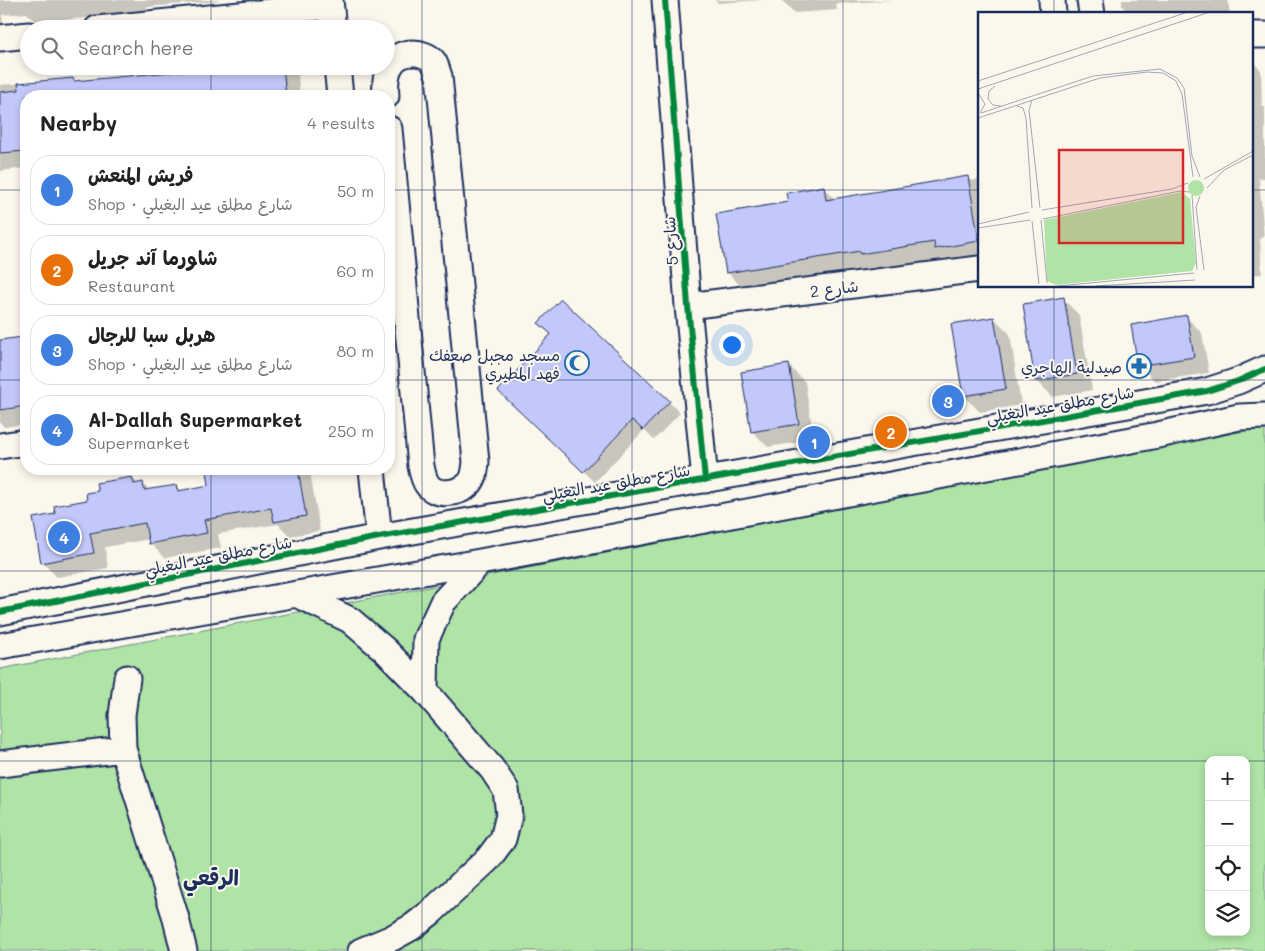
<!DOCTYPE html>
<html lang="en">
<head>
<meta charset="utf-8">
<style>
	:root { --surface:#fff; --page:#f2f2f2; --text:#222; --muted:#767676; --line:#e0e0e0; --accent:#1f6fb2 }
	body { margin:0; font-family:Mali,"Playpen Sans Arabic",sans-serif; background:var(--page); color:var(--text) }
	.controls { position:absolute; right:15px; bottom:15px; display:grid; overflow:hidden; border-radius:10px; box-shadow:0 2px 8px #0003 }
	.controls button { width:45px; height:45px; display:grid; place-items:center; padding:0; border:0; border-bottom:1px solid var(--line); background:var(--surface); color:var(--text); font:25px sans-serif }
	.you { position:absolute; left:731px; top:344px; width:18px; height:18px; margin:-12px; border:4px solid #fff; border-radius:50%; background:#1a73e8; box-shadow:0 0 0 8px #1a73e833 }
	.badge { display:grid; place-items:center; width:32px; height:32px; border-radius:50%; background:var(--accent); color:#fff; font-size:16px; font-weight:700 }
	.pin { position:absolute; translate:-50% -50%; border:2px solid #fff; box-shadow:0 1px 5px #0006 }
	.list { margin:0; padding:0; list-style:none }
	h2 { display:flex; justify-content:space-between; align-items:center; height:65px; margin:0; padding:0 20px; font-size:21px }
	h2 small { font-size:16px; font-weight:400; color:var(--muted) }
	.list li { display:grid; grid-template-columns:32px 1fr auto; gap:15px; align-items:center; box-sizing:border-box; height:70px; margin:0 10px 10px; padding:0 10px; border:1px solid var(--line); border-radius:20px }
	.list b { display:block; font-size:19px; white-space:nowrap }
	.list p { margin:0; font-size:16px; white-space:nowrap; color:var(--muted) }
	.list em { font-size:16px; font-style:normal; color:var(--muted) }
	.icon { flex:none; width:28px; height:28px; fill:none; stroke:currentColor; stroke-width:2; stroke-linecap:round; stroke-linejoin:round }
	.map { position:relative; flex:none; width:1265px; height:951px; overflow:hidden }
	.search { position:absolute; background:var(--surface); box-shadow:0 2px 8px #0003; left:20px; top:20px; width:375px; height:55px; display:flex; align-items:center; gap:12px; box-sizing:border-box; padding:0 18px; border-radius:28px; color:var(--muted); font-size:19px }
	.panel { position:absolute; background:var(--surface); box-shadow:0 2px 8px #0003; left:20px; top:90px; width:375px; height:385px; border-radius:20px }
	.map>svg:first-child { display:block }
	.green { fill:#afe4a6; stroke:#658a82; fill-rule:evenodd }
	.shadow { fill:#0003 }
	.building { fill:#c3c8fa; stroke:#1b2f5e }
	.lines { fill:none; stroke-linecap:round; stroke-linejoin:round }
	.minor-casing { stroke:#1b2f5e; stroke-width:29 }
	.minor { stroke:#fbf7ec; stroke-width:25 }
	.cycleway-casing { stroke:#fbf7ec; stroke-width:9 }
	.cycleway { stroke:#00873e; stroke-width:6 }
	.grid { fill:none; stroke:#1b2f5e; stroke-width:1; stroke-opacity:0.55 }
	.labels { text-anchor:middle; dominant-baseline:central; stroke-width:4; stroke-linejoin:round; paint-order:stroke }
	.street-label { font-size:16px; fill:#1b2f5e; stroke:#fbf7ec }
	.poi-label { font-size:16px; fill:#1b2f5e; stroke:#fbf7ec; text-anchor:end }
	.district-label { font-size:21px; font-weight:bold; fill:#1b2f5e; stroke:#fbf7ec }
	.inset-road { fill:none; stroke:#a1a7b3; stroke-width:1 }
	.view { fill:#d62828; fill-opacity:0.15; stroke:#d62828; stroke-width:2.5 }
	.inset-edge { fill:none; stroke:#1b2f5e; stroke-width:2.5 }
</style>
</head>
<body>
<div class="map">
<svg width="1265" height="951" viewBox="0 0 1265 951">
	<rect width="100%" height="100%" fill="#fbf7ec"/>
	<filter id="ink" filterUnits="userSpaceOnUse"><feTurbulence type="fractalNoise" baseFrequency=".02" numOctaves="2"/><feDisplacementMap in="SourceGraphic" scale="10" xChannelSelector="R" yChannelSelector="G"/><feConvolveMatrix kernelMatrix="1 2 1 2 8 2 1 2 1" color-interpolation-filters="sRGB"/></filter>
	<g filter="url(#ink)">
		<path class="green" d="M1260,428l5,2v521h-1265v-282zM1209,760h37v172h-37z"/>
		<path class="shadow" d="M0,0h218v1l-71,6v6l-111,9 -9,-9 -25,2 1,10 -3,1z
			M715,0h50l-47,3z
			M781,0h112l-57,4 1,6 -42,3z
			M1122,0h106l2,14h-101l-7,-8z
			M1251,60l10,10 1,37h3v71h-6l5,59 -4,1 2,36 -11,1z
			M229,66h60l9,9 2,21h-274v72l-26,3v-86l73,-6 3,3 153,-14z
			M968,178l3,3 8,-2v81l-27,4 -6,-6 -69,12 -2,-3 -132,21 -16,-16 62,-69 35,-15 12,12z
			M1063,299l16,16 13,75 -39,7 -16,-16z
			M1186,317l16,16 7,40 -54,8 -16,-16z
			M994,318l16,16 11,71 -41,7 -16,-16z
			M26,337v87l-22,3 -4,-5v-81z
			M789,366l16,16 9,58 -46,7 -16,-16z
			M511,402h158l11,11 -26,27 -10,-10 -49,52z
			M227,469h80l3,3 10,59 -30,5 -12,-12 -60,10 3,14 -56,10 -15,-15v-4l-45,8 3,21 -51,9 -15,-15 15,-47 32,-14 10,-9 33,-14 6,6h5l6,6 28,-4 5,5 29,-5 -3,-14z"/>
		<path class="building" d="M235,66h48l3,30h-260v55l-26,2v-61l19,-2 -1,-7 55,-5 1,3z
			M968,176l11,65 -44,8 -1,-7 -74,12v-3l-134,22 -10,-59 72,-12 -2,-9 38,-7 2,14z
			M1064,297l13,77 -42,7 -12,-77z
			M561,299l109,102 -27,29 -11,-10 -49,52 -85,-81 53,-57 -13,-11z
			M1187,315l7,42 -56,9 -7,-41z
			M994,317l12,72 -43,7 -12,-72z
			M23,337l3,22v47l-26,4v-70z
			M789,364l10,60 -48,8 -10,-60z
			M221,469h77l8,47 -32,6 -3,-14 -67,12 3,13 -58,11 -4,-21 -55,10 4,20 -53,10 -8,-45 22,-4 -1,-8 33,-6 -1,-7 12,-2 -2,-8 36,-6 2,7 9,-2 1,8 33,-5 1,6 31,-6 -2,-14z"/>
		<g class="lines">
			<defs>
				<path id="minor" d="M330,0l3,29
					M665,0l23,306 17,174
					M1052,0l1,14
					M1090,0l2,14
					M97,29l233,-23
					M1251,35h14
					M0,38l29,-3
					M337,66l3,30
					M386,96c-2,-22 3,-43 28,-43 6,0 15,3 19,8 3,3 4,11 6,15l37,386c-1,8 -1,16 -7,22 -10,10 -34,13 -42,0 -3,-4 -5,-13 -6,-18l-32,-337
					M688,306l291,-37
					M0,446l26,-4
					M372,469l7,68
					M296,594l54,26 35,30 40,41 67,78 14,21 3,25 -6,24 -15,20 -58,54 -18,14 -20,11 -31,13
					M0,612l379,-75 828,-146 31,-10 27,-12
					M0,646l480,-84 678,-127 81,-18 26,-1
					M127,678l-5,37 1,34 52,166 9,36
					M425,691l1,-52 17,-37 37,-40
					M0,764l123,-15"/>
			</defs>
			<use href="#minor" class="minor-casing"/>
			<use href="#minor" class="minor"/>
			<defs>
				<path id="cycleway" d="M665,0l23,306 17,174
					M0,612l379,-75 828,-146 31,-10 27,-12"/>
			</defs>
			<use href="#cycleway" class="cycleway-casing"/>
			<use href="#cycleway" class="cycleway"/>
		</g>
	</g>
	<path class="grid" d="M211,0v29M422,0v951M632,0v951M843,0v951M1054,0v14M211,66v30M0,190h26M389,190h590M1251,190h14M1054,286v665M0,380h26M389,380h876M211,469v482M0,571h1265M0,761h1209M1246,761h19"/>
	<defs>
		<symbol id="mosque-ring" viewBox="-11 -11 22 22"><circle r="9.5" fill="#fbf7ec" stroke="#1f6fb2" stroke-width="1.5"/><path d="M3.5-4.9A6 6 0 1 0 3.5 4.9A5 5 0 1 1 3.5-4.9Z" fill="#1f6fb2"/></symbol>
		<symbol id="pharmacy-ring" viewBox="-11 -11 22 22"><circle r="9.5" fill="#fbf7ec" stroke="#1f6fb2" stroke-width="1.5"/><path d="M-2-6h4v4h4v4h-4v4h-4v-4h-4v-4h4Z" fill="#1f6fb2"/></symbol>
	</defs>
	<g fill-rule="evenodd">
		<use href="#mosque-ring" x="563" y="349" width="28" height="28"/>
		<use href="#pharmacy-ring" x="1125" y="352" width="28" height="28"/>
	</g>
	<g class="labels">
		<g class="street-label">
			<text transform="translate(670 241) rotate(-94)">شارع 5</text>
			<text transform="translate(834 288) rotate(-7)">شارع 2</text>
			<text transform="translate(1060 404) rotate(-10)">شارع مطلق عيد البغيلي</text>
			<text transform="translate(616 482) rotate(-10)">شارع مطلق عيد البغيلي</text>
			<text transform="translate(218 555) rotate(-11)">شارع مطلق عيد البغيلي</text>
		</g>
		<g class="poi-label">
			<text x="560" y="354">مسجد مجبل صعفك<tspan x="560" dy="18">فهد المطيري</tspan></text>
			<text x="1122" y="366">صيدلية الهاجري</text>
		</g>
		<g class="district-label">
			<text x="211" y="876">الرقعي</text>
		</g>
	</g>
	<g transform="translate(978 12)">
		<rect width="275" height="275" fill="#fbf7ec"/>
		<path d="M210 176a8 8 0 1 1 16 0a8 8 0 1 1-16 0ZM204,180l8,7 6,64 -4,8 -136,14 -9,-4 -3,-61z" fill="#afe4a6"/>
		<path class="inset-road" d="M0,69l207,-68M17,74l-6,5 -1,8 5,6 8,1M0,77l229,-76M0,81l7,11 -5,9M54,88l-3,10 11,98M39,94l6,2 3,10 6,90M3,101l112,-37 67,-7 17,9 7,10 8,68 8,21M0,106l122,-40 47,-6 16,1 13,8 6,13 11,83M226,167l49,-28M229,176l17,-18 29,-15M214,183l5,75M222,184l-4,11 8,63M64,198l130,-21 16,-6M65,207l137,-28 9,1M63,208l6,63M54,209l7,63M0,212l51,-12M0,216l52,-8M80,274l136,-13M118,274l99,-6"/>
		<path class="view" d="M81,138h124v93h-124z"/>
		<rect width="275" height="275" class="inset-edge"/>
	</g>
</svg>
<div class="controls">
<button>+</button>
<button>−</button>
<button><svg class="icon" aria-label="locate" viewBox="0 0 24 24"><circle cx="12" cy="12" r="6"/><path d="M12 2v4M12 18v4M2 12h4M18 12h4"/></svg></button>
<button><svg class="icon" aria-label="layers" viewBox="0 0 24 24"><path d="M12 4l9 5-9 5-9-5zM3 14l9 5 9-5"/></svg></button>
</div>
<div class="you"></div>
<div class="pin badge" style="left:814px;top:442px;background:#3f7fe0">1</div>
<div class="pin badge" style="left:891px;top:432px;background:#e8710a">2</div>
<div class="pin badge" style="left:948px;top:401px;background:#3f7fe0">3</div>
<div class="pin badge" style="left:64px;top:537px;background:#3f7fe0">4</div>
<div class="search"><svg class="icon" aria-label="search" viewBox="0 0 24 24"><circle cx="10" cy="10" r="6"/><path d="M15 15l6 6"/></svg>Search here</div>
<section class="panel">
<h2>Nearby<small>4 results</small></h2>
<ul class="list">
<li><span class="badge" style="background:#3f7fe0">1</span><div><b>فريش المنعش</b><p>Shop · شارع مطلق عيد البغيلي</p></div><em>50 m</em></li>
<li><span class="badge" style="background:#e8710a">2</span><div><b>شاورما آند جريل</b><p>Restaurant</p></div><em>60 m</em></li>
<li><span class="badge" style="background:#3f7fe0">3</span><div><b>هربل سبا للرجال</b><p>Shop · شارع مطلق عيد البغيلي</p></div><em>80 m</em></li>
<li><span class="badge" style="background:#3f7fe0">4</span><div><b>Al-Dallah Supermarket</b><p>Supermarket</p></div><em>250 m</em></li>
</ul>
</section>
</div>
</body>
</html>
